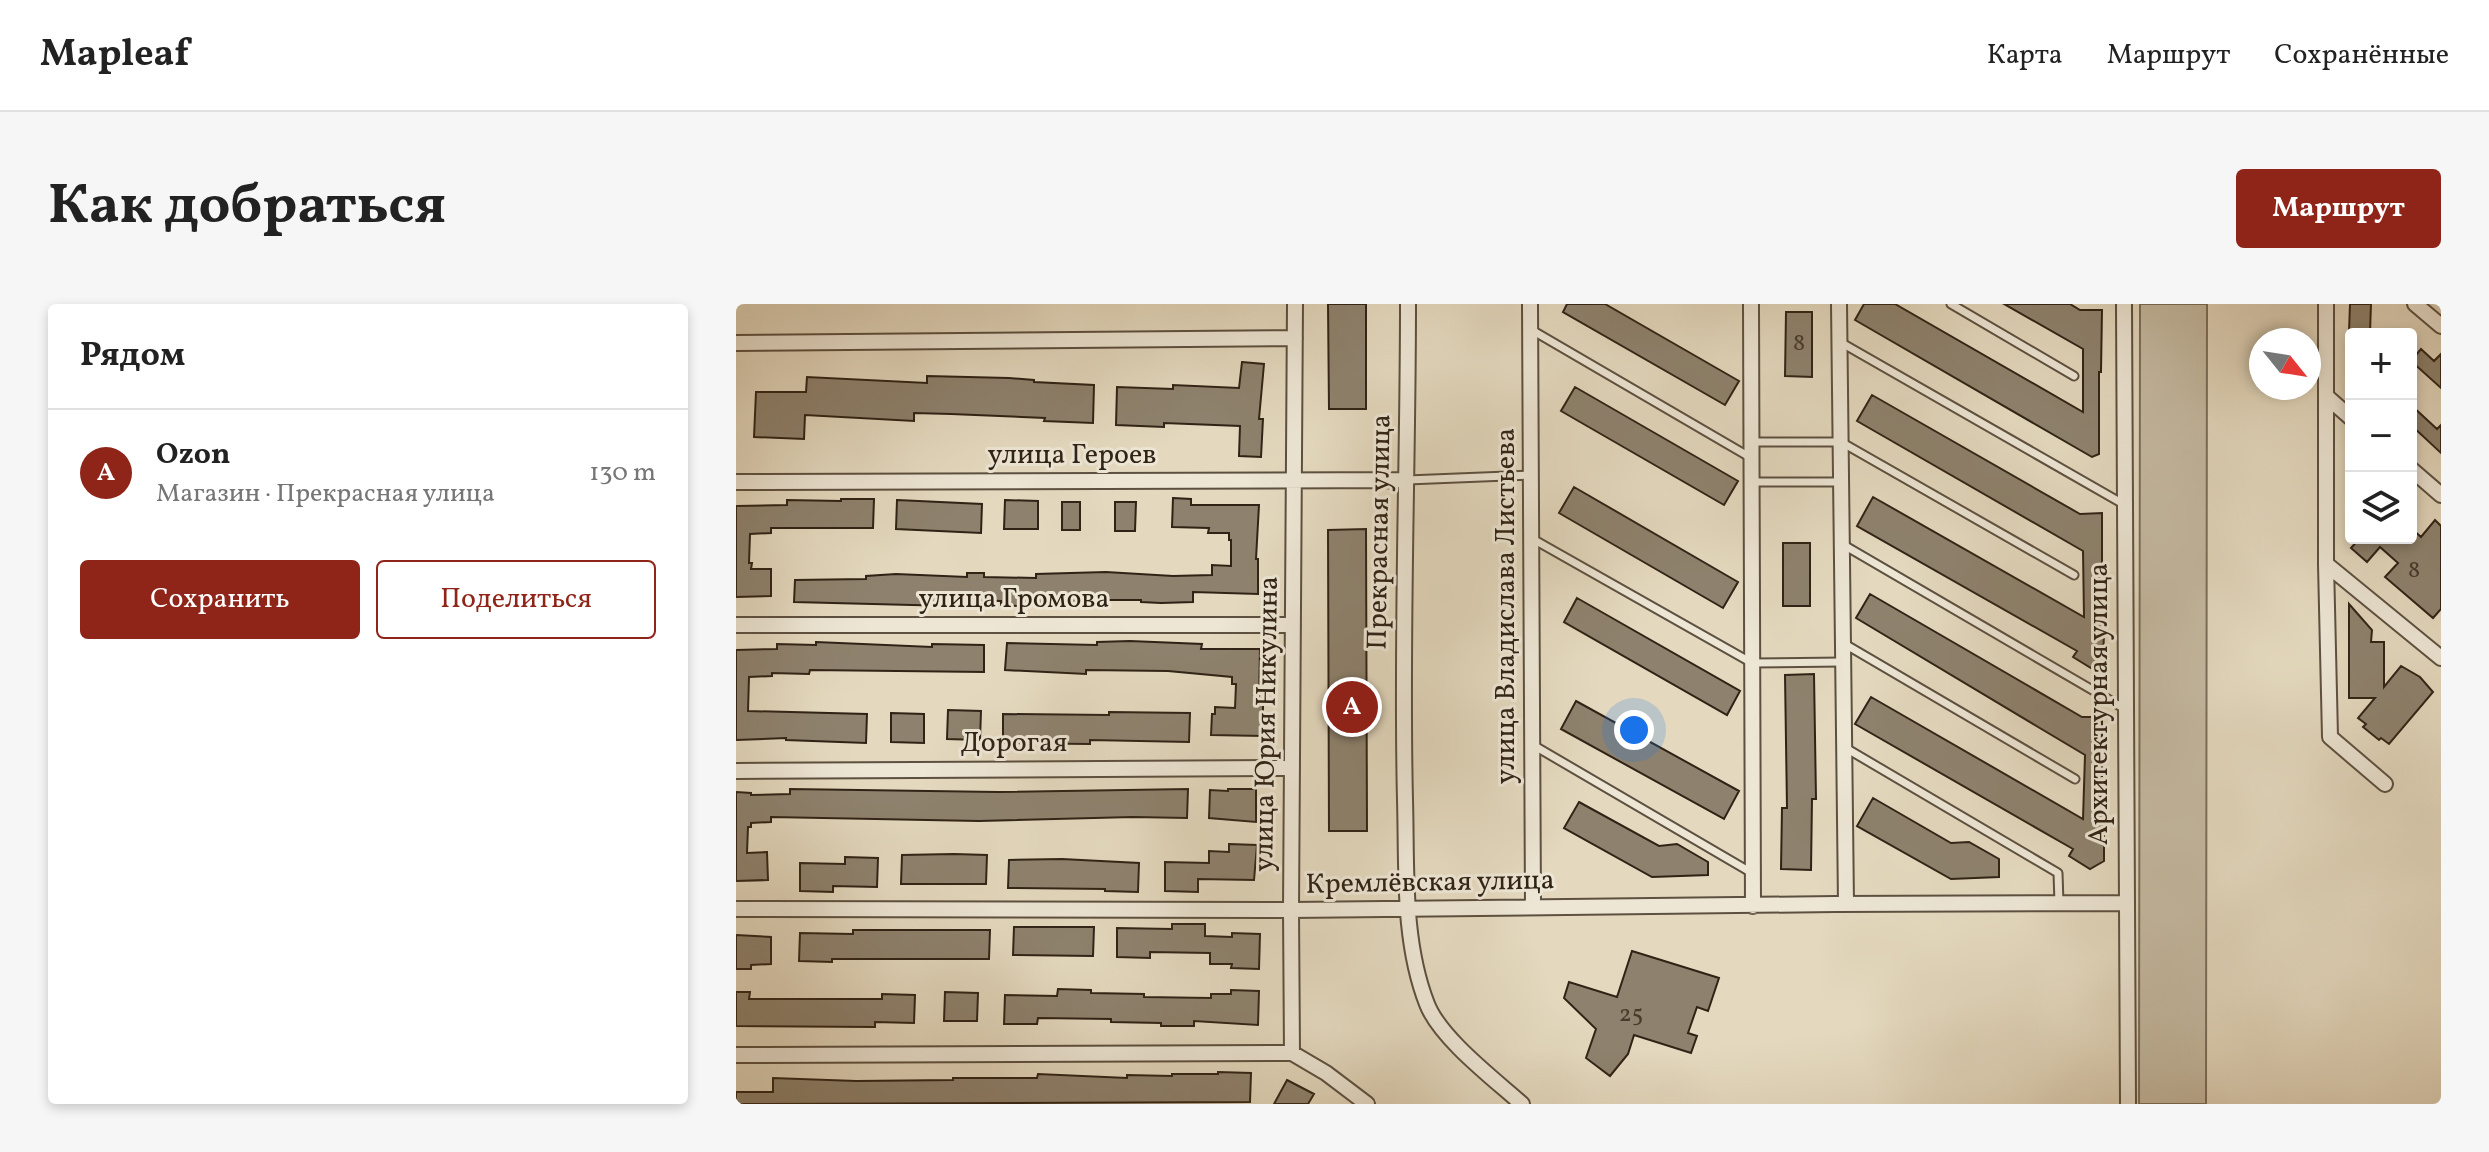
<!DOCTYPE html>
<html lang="ru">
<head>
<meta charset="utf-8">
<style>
	:root { --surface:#fff; --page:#f6f6f6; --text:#222; --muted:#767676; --line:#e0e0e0; --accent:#8f2418 }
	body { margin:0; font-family:Vollkorn,serif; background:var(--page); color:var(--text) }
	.controls { position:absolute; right:24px; top:24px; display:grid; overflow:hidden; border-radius:8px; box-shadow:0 4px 12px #0003 }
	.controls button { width:72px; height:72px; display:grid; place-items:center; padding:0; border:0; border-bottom:2px solid var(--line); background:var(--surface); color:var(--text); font:40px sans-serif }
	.compass { position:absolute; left:1513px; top:24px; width:72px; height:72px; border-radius:50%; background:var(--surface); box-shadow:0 4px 12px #0003; rotate:120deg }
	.you { position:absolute; left:898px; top:426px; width:28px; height:28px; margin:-20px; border:6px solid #fff; border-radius:50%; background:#1a73e8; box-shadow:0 0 0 12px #1a73e833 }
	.badge { display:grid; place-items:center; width:52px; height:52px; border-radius:50%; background:var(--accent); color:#fff; font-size:26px; font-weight:700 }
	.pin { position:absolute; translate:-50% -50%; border:4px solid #fff; box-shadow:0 2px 8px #0006 }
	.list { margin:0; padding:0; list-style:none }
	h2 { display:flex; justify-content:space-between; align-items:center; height:104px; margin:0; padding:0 32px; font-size:34px }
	h2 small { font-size:26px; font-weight:400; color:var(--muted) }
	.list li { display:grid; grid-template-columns:52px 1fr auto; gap:24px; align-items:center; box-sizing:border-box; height:128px; padding:0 32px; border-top:2px solid var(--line) }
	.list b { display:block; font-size:30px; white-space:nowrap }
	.list p { margin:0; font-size:26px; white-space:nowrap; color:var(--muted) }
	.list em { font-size:26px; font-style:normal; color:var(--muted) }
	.actions { display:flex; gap:16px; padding:24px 32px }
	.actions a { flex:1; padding:18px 0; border:2px solid var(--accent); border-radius:8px; text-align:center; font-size:28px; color:var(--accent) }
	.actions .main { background:var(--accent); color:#fff }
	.icon { flex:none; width:44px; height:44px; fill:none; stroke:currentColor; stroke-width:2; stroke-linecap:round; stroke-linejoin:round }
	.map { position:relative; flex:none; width:1705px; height:800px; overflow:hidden; border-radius:8px }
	header { display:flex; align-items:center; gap:48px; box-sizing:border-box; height:112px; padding:0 40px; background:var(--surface); border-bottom:2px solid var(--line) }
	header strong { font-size:38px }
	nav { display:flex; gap:44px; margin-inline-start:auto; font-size:28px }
	.intro { display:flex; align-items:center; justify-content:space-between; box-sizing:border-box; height:192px; padding:0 48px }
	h1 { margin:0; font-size:56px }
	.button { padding:20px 36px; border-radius:8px; background:var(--accent); color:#fff; font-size:28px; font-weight:700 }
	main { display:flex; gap:48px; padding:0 48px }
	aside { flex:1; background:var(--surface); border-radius:8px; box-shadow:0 4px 12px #0003 }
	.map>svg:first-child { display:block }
	.green { fill:#c5baa2; stroke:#7a6e5c; stroke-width:2 }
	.building { fill:#8e826e; stroke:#302316; stroke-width:2 }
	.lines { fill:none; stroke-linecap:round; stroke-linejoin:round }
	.lane-casing { stroke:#5d5040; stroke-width:11 }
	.street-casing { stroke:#5d5040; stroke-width:18 }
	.lane { stroke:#ede6d5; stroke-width:7 }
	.street { stroke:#ede6d5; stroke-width:14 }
	.labels { text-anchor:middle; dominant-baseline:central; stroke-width:6; stroke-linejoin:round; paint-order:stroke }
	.number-label { font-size:24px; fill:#483b2c }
	.street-label { font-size:28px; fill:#302316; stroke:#ede6d5 }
</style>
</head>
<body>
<header>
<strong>Mapleaf</strong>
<nav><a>Карта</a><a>Маршрут</a><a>Сохранённые</a></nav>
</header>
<div class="intro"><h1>Как добраться</h1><a class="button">Маршрут</a></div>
<main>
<aside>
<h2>Рядом<small></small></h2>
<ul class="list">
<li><span class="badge">A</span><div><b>Ozon</b><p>Магазин · Прекрасная улица</p></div><em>130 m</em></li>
</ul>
<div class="actions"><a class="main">Сохранить</a><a>Поделиться</a></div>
</aside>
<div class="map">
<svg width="1705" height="800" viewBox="0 0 1705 800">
	<rect width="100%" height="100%" fill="#e4d9bf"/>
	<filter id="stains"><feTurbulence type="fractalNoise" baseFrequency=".0025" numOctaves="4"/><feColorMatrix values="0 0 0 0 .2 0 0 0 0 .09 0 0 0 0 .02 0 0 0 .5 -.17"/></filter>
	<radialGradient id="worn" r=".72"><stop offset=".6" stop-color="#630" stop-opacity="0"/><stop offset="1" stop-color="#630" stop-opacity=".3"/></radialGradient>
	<path class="green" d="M1404,0h67l-1,800h-67z"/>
	<path class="building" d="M592,0h38v105h-37z
		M831,0h38l134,77 -14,24 -162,-93z
		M1128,0h31l188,108v-63l-79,-45h66l10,6h22l-1,62h-2v82l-7,3 -237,-137z
		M1614,0h21l-1,29 -21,-1z
		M1050,8h26v65l-27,-1z
		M1685,45l13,12 7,-7v34l-30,-27z
		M506,58l22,2 -5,55h4l-2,38 -22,-1 1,-30 -76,-3v4l-48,-2 1,-38 56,2v-4l66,3z
		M191,72l82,2 25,2v2l60,3 -1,38 -49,-2 1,-3 -94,-4 -37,-1v8l-109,-6 -1,24 -50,-2 2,-45h50l1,-15 120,6z
		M839,83l163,94 -14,24 -163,-94z
		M1136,91l208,119 22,-1v62h-3l1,31h5l-2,54 -12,8 -18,-11 4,-6 -220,-125 16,-29 211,120 -1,-66 -226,-130z
		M1675,101l26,24 4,-4v28l-30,-28z
		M838,183l164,95 -15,26 -164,-95z
		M437,194l18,1v6h68l-3,54h2v35l-65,-2v10l-32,1 -20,-1v-2h-52l-69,4v2l-19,-1v-4l-50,-1v6l-157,-4 1,-22 71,-1v-3l30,-2 71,3v-4h17v4l52,1v-4l70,-2 67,4 39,-1v-10l19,1v-26h-2v-7h-21l1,-5 -37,-1z
		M105,195h33l-1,29h-102v5l-21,1 -1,29h3l-1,6h20v27l-35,1v-91l51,-1v-5l54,1z
		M161,196l85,4 -1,29 -85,-4z
		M269,196l33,1v28h-34z
		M326,198h18v28h-18z
		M379,198h21l-1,29h-20z
		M1699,216l6,6v83l-8,9 -48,-41 13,-14 -18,-16 -13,15 -16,-14 9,-10h51v-10l10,9z
		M630,225l1,302h-38l-1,-301z
		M1047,239h27v63h-27z
		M1134,290l212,123h20v59h-2l1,30h3v55l-14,8 -21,-13 4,-7 -218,-125 16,-27 212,122 2,-64 -229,-137z
		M841,294l163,93 -13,24 -163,-93z
		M1613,300l23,26 -1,12h13v45l17,-21 19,11 13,15 -44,52 -8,-6 -2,2 -16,-13 3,-3 -8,-6 17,-20h-26z
		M394,337l72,3 -1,5h59l-1,53h4v34l-52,-1 1,-21h3v-7l20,1 1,-24h-4v-7l-64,-6 -82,-1v4l-81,-4 2,-27 90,2v-3z
		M80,338l116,5v-3l52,1v27l-174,-2 -1,4 -37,-1v3l-23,1 -1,34 119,3 -1,29 -80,-3v-2l-50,2v-90l41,-1v-5l39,1z
		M1078,370l2,125h-4l-1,71 -30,-1 1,-61h5l-2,-133z
		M840,397l163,90 -15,28 -163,-90z
		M212,406l33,1 -1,29 -33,-1z
		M373,408l81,1 -1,29 -99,-2v4l-87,-1v-29l106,1z
		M155,409l33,1v29l-33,-1z
		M54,485l208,3 190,-3 -1,29 -54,-1 -154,4 -208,-4v5l-20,1v4h-3l-1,26 20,-1 1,28 -32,1v-89l15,1v2l39,-1z
		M492,485h28v33l-47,-4 1,-28 18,1z
		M1137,494l78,45 18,-1 30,17v18l-48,2 -94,-53z
		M843,498l80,44 18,-2 31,18v13l-56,2 -88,-49z
		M493,540l28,1 -3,35 -56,-1v13l-33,-1v-29l44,1v-12l20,1z
		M218,550l33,1 -1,29h-85l1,-29z
		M109,553l33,1 -1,29 -44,-1v6l-33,-1v-28l45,1z
		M326,555l77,4 -1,29 -33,-1v-2l-97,-1 1,-28z
		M436,620h33v12l27,1v-4l28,1 -1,35 -28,-1 1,-4h-22v-11l-60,-1v6l-33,-1v-29l55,1z
		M278,623h80l-1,29 -80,-1z
		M117,626h137l-1,29h-157v3l-33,-1 1,-28 53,1z
		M0,631l35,2v27l-20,1v4h-15z
		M896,647l87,27 -11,33 -11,-4 -9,26 9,3 -6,17 -57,-18 -6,19 -18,22 -24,-18 10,-29 -32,-31 5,-16 48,15z
		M322,685l33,1v3l53,1v3l67,1v-4h20v-4l28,1 -1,34 -64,-4v5h-33v-3l-50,-1v-3l-73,-1 -1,6h-33l1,-29 52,1z
		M0,688h14l-1,7h133v-5l33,1 -1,28 -39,-1v5l-139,-1z
		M209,688l33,1 -1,28h-33z
		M482,768l33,1 -1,29 -514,2v-12h37v-14l83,3 97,-1v-2h84l1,-4 89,4v-3l45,1v-2h46z
		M551,776l27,14 -6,10h-34z"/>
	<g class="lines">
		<defs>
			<path id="lane" d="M1215,0l123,72
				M794,25l223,130
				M1104,38l285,163
				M1017,138h88l233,133
				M671,176l124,-5
				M1017,178h88
				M795,234l221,125 91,-1
				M1106,240l283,165
				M1107,339l232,136
				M797,441l219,128
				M1108,443l214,126 1,30"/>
			<path id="street" d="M559,0l-4,606 1,143 34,20 41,31
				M672,0c0,165 -7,331 -3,496 2,67 -3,140 22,204 13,34 67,75 95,100
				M794,0l3,603
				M1015,0l2,602
				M1103,0l7,600
				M1388,0l4,800
				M1590,0v260l4,173 55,47
				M1679,0l26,22
				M0,39l559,-5
				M1590,92l25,22
				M1675,165l30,26
				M0,178l671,-2
				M1590,260l115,94
				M0,321h557
				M0,467l556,-3
				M0,605l555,1 545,-6 289,-1
				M0,751l556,-2"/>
		</defs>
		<use href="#lane" class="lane-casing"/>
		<use href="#street" class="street-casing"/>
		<use href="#lane" class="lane"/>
		<use href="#street" class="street"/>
	</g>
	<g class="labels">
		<g class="number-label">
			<text x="1063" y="40">8</text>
			<text x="1678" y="267">8</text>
			<text x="895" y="711">25</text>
		</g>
		<g class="street-label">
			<text x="336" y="151">улица Героев</text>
			<text transform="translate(644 228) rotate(-89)">Прекрасная улица</text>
			<text x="278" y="295">улица Громова</text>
			<text transform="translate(770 302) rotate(-90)">улица Владислава Листьева</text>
			<text transform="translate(1363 400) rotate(-90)">Архитектурная улица</text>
			<text transform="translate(531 420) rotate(-89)">улица Юрия Никулина</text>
			<text x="278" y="439">Дорогая</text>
			<text transform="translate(694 579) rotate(-1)">Кремлёвская улица</text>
		</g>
	</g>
	<rect width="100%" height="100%" filter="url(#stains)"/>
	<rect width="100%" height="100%" fill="url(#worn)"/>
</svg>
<div class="controls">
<button>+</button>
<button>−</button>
<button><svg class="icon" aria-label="layers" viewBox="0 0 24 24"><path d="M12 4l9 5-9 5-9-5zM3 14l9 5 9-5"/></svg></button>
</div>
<svg class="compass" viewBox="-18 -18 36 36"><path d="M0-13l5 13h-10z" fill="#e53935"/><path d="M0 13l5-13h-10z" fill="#767676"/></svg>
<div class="you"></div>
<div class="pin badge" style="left:616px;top:403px">A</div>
</div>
</main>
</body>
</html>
